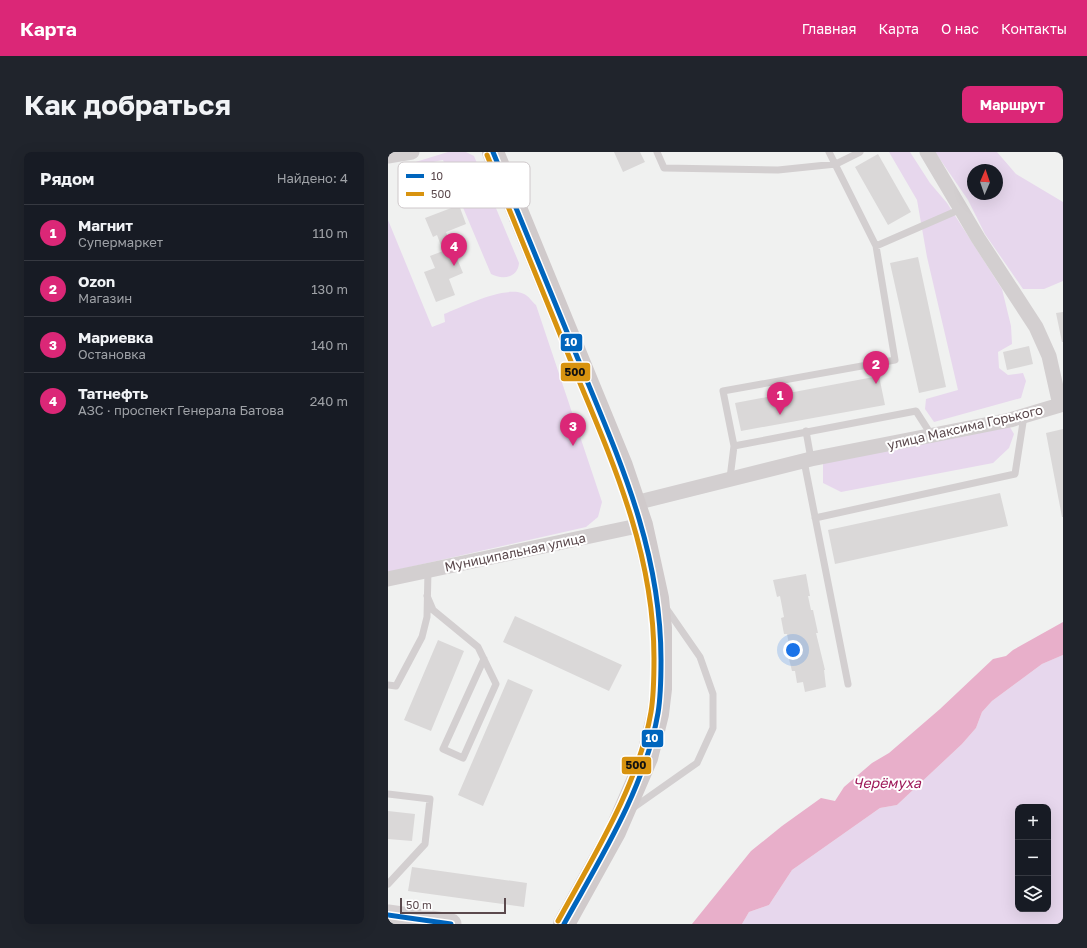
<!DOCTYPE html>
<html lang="ru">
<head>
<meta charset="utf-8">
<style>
	:root { --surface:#171b24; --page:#20242c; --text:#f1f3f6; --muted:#9ea1a6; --line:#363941; --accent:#db2777 }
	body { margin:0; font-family:"Golos Text",sans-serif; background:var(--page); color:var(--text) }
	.controls { position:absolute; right:12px; bottom:12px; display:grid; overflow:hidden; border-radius:8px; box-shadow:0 4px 16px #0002 }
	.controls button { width:36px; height:36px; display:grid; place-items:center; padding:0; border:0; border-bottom:1px solid var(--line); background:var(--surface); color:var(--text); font:20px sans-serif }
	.compass { position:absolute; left:579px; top:12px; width:36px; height:36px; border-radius:50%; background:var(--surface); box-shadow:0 4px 16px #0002; rotate:2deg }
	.scale { position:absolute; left:12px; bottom:10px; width:106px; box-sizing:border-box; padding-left:4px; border:2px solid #5b494d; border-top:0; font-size:11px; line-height:14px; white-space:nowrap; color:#5b494d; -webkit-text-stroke:3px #fff; paint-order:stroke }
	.you { position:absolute; left:405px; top:498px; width:14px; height:14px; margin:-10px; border:3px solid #fff; border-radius:50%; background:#1a73e8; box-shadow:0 0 0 6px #1a73e833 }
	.badge { display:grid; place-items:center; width:26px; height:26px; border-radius:50%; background:var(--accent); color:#fff; font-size:13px; font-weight:700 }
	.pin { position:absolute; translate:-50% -33px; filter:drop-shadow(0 1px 2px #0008) }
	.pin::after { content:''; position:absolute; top:21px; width:14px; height:12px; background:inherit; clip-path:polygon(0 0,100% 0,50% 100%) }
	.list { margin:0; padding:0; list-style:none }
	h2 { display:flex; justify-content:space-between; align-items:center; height:52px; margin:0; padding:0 16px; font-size:17px }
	h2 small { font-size:13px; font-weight:400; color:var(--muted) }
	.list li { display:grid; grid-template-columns:26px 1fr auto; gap:12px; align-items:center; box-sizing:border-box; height:56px; padding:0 16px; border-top:1px solid var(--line) }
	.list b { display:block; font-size:15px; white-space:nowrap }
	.list p { margin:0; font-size:13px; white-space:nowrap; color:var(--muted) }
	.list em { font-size:13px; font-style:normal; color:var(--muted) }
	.icon { flex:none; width:22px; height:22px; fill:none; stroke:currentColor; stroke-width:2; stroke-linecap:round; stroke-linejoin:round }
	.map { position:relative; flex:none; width:675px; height:772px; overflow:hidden; border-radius:8px }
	header { display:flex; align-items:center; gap:24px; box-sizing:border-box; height:56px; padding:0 20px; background:var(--accent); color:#fff }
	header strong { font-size:19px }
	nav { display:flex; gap:22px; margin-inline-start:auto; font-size:14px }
	.intro { display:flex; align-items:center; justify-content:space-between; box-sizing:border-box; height:96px; padding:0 24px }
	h1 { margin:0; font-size:28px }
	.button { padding:10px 18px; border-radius:8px; background:var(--accent); color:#fff; font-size:14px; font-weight:700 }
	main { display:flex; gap:24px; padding:0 24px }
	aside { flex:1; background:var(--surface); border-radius:8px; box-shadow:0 4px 16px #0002 }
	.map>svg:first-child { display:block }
	.green { fill:#e7d7ed; fill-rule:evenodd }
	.water { fill:#e8afca }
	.building { fill:#dad8d8 }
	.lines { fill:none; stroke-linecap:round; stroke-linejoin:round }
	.lane { stroke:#d3cfd0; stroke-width:7 }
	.street { stroke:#d3cfd0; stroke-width:15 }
	.secondary { stroke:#d4cfd0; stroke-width:21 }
	.primary { stroke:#d0cacb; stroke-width:22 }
	.bus-1-casing { stroke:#fff; stroke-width:8 }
	.bus-2-casing { stroke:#fff; stroke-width:8 }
	.bus-1 { stroke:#0065bd; stroke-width:5 }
	.bus-2 { stroke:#d8930f; stroke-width:5 }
	.labels { text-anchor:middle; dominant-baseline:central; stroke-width:4; stroke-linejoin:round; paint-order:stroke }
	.street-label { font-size:13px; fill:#5b494d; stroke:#fff }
	.water-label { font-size:14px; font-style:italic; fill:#9e1959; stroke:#fff }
	.key { fill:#fff; stroke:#cec8ca; stroke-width:1 }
	.key-label { font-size:11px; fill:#5b494d }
	.line-badge { stroke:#fff; stroke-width:1.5 }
	.badge-label { font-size:11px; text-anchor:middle; font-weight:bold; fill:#fff }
	.pale-badge-label { font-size:11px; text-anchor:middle; font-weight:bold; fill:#111 }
</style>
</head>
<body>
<header>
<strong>Карта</strong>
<nav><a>Главная</a><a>Карта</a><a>О нас</a><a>Контакты</a></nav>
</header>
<div class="intro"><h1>Как добраться</h1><a class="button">Маршрут</a></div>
<main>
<aside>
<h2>Рядом<small>Найдено: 4</small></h2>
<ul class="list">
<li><span class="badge">1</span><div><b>Магнит</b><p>Супермаркет</p></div><em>110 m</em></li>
<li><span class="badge">2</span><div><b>Ozon</b><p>Магазин</p></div><em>130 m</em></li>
<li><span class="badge">3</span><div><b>Мариевка</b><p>Остановка</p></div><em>140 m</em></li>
<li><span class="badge">4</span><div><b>Татнефть</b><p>АЗС · проспект Генерала Батова</p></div><em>240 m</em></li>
</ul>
</aside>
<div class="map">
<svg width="675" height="772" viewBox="0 0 675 772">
	<rect width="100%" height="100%" fill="#f0f1f0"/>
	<path class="green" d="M60,0h18l8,4 45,107c-1,15 -17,17 -28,11l-48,-114 -20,4 -6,9 -4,1 -7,-7 3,-3z
		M501,0h21l20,31 17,20 55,86 9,37 1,18 -14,8 1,16 9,7 15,-2 3,8 -5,17 -87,24 -9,-13 1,-10 32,-9 -31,-133 -10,-57z
		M547,0h62l19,22 47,28v79l-19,8h-21l-38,-55 -17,-34zM585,18h24v24h-24z
		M0,68l44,107 13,-5 -1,-8c18,-7 61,-29 80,-20 5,2 8,8 12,11l66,197 -4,15 -12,10 -198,45z
		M620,272l6,10 -5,14 -16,15 -152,29 -18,-9v-22z
		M675,503v269h-321l7,-12 20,-7 23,-35 88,-62 17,-3 65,-61 14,-16 6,-16 10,-11 50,-37zM630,655h30v102h-30z"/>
	<path class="water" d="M675,470v33l-21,9 -50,37 -10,11 -6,16 -14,16 -65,61 -17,3 -88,62 -23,35 -20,7 -7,12h-50l59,-73 31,-25 39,-28 14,3 9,-14 28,-24 17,-10 51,-44 53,-50 13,-3 7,-6z"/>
	<path class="building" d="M226,0h26l5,10 -22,10z
		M490,2l33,58 -23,13 -33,-58z
		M71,53l7,19 -20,8 17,41 -14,6 6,16 -19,7 -12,-30 11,-4 -5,-12 13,-5 -6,-16 -4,2 -8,-19z
		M530,105l28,130 -27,6 -29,-130z
		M675,160v30h-1l-6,-29z
		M641,194l4,18 -26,6 -4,-18z
		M491,224l6,29 -144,26 -6,-28z
		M675,277v88h-1l-16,-84z
		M612,341l8,33 -173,38 -7,-34z
		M418,422l4,22h-2l3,14h2l5,23h-2l9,37h-1l2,17 -21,5 -2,-10 -6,1 -2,-12h-3l-4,-16 3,-1 -4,-20h-3l-3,-16 3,-1 -4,-21 -3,1 -4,-17z
		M127,464l107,49 -13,26 -106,-49z
		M50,488l26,11 -33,80 -27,-11z
		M120,527l25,11 -50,116 -25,-11z
		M0,659l27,3 -3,27 -24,-2z
		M24,715l115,16 -3,24 -116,-16z"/>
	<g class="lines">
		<path class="lane" d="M269,0l7,16 114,2 58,-6 24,-12
			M441,0l47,94
			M418,279l5,28
			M346,294l-11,-55 172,-31 -19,-114 85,-37
			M416,309l44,223
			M342,326l4,-32 182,-35 16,25
			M427,366l200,-44 9,-58
			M39,444l6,14 45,37 18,37 -33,74 -20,-9 41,-90
			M0,533l8,1 26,-49 5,-20 1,-47
			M0,642l42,5 -5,45 -37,40
			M245,656l64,-45 16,-35v-34l-13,-37 -34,-49"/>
		<path class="street" d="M0,4l24,-4
			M247,351l176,-44 199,-39 50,-15 -11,-49 -13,-29 -58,-89 -51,-86
			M0,427l254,-54"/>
		<path class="secondary" d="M0,763l63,9"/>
		<path class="primary" d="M105,0l129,314 20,59 16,73 3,30v61l-3,25 -11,44 -32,74 -51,92"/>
		<defs>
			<path id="bus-1" d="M105,0c28,69 57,138 85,207 41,100 83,190 83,301 0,18 0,35 -3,53 -13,75 -58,146 -94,211
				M0,763l63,9"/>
			<path id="bus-2" d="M99,3c28,69 57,139 85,209 40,96 82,188 82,294 0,18 0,36 -3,54 -12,72 -58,145 -93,209"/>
		</defs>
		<use href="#bus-1" class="bus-1-casing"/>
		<use href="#bus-2" class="bus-2-casing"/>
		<use href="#bus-1" class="bus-1"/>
		<use href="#bus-2" class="bus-2"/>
	</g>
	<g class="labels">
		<g class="street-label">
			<text transform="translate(577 275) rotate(-13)">улица Максима Горького</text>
			<text transform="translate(127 400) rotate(-12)">Муниципальная улица</text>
		</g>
		<g class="water-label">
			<text x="499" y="630">Черёмуха</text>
		</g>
	</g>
	<rect x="10" y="10" width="132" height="46" rx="6" class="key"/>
	<rect x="18" y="22" width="18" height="4" fill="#0065bd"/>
	<rect x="18" y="40" width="18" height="4" fill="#d8930f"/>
	<g class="key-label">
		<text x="43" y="28">10</text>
		<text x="43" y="46">500</text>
	</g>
	<g class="line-badge">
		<rect x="172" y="181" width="23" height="19" rx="4" fill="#0065bd"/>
		<rect x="172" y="210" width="31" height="20" rx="4" fill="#d8930f"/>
		<rect x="253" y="577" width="23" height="19" rx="4" fill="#0065bd"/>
		<rect x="233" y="604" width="31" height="19" rx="4" fill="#d8930f"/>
	</g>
	<g class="badge-label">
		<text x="183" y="194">10</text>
		<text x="264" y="590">10</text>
	</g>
	<g class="pale-badge-label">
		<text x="187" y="224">500</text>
		<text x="248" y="617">500</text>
	</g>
</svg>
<div class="controls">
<button>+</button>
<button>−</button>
<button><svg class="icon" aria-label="layers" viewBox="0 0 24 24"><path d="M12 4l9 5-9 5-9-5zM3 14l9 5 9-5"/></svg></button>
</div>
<svg class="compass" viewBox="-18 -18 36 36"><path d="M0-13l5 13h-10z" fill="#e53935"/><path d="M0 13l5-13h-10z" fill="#9ea1a6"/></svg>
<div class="scale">50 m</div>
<div class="you"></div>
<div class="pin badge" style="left:392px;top:263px">1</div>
<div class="pin badge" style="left:488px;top:232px">2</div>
<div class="pin badge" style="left:185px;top:294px">3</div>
<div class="pin badge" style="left:66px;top:114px">4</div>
</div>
</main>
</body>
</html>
